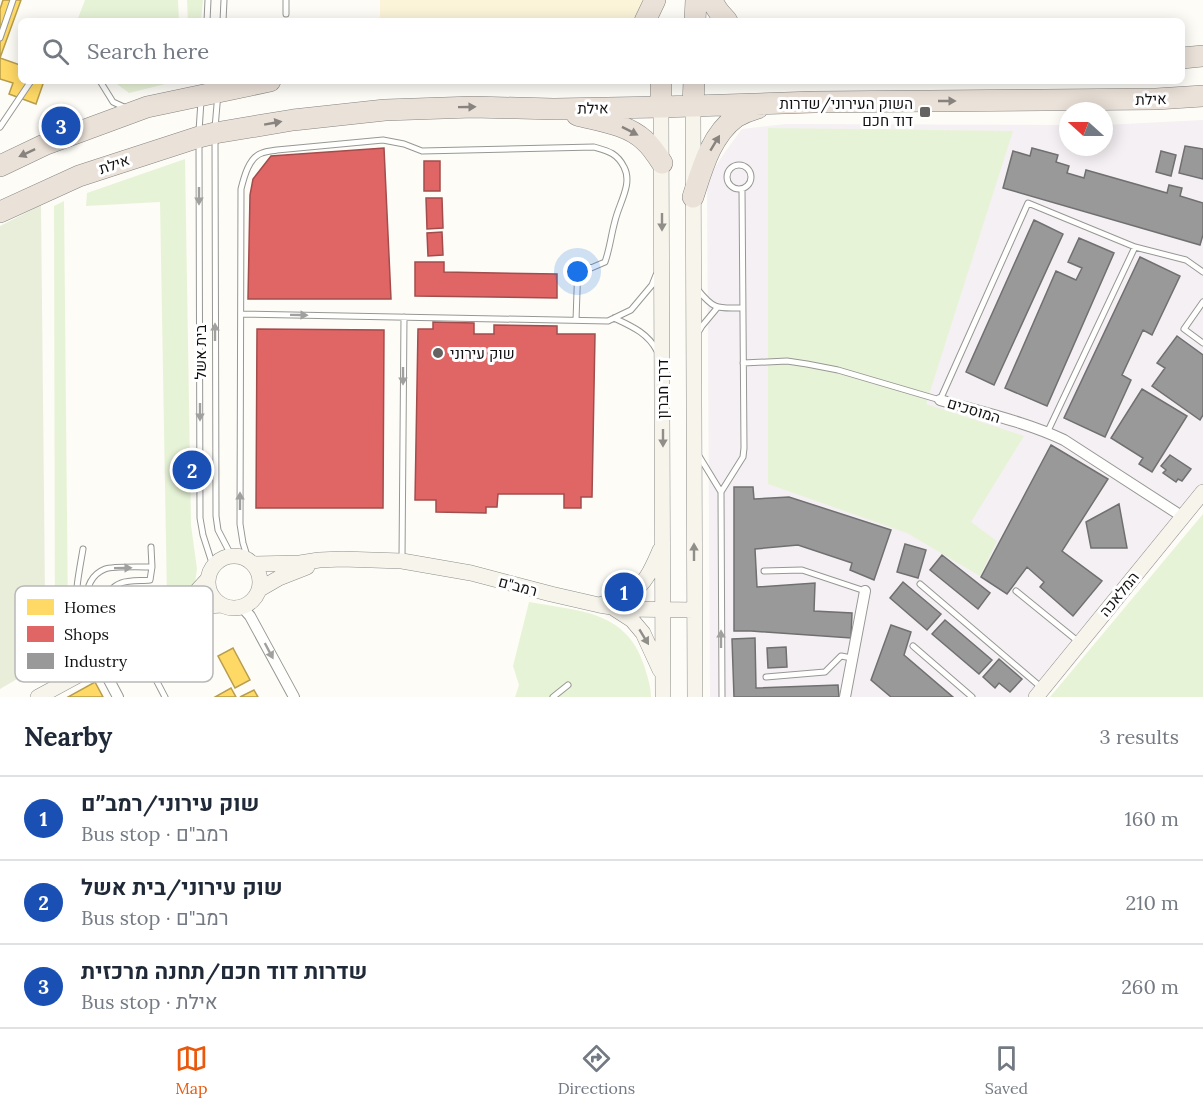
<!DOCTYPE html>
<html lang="en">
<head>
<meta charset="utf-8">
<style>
	:root { --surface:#fff; --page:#f2f2f3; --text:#1f2937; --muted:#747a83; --line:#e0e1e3; --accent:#ea580c }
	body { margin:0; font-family:Lora,Heebo,serif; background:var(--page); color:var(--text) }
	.compass { position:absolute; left:1059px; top:102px; width:54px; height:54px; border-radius:50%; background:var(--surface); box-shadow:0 3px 15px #0003; rotate:291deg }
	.you { position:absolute; left:578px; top:272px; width:21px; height:21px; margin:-15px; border:4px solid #fff; border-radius:50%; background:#1a73e8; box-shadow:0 0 0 9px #1a73e833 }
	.badge { display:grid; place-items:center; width:39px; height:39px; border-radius:50%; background:var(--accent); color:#fff; font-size:20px; font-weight:700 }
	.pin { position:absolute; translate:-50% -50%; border:3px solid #fff; box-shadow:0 2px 6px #0006 }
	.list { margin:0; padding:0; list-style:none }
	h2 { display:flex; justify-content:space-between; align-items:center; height:78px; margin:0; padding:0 24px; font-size:26px }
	h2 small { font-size:20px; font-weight:400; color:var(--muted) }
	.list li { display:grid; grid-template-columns:39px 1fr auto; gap:18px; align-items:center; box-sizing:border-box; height:84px; padding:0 24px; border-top:2px solid var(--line) }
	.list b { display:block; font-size:22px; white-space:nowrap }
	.list p { margin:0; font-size:20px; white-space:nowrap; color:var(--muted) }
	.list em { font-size:20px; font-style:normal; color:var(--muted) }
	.icon { flex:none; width:33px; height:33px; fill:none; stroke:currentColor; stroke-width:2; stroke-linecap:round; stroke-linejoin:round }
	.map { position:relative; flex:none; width:1203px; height:697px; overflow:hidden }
	.search { position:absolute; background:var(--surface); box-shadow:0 3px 15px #0003; left:18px; right:18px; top:18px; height:66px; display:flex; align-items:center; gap:15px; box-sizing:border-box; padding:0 21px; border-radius:9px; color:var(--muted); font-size:22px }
	.sheet { height:330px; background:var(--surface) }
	nav { display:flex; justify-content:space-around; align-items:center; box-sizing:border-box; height:84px; border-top:2px solid var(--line); background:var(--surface); font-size:16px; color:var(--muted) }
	nav a { display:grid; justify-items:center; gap:3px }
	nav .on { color:var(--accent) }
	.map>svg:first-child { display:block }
	.industrial { fill:#f5f0f3 }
	.green { fill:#e7f3d7 }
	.sand { fill:#fcf4d9 }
	.cemetery { fill:#e9eedb }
	.homes { fill:#ffd966; stroke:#b89d4c; stroke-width:1.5 }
	.shops { fill:#e06666; stroke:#a24c4c; stroke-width:1.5 }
	.industry { fill:#999; stroke:#707070; stroke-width:1.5 }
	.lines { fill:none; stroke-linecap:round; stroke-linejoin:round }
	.lane-casing { stroke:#979795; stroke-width:7 }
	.street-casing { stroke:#979795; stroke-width:12 }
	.secondary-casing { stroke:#8e8d8b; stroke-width:16 }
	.highway-casing { stroke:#858482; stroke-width:22 }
	.lane { stroke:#fffffe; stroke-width:5 }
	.street { stroke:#fffffe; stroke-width:10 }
	.secondary { stroke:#f6f4eb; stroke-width:15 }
	.highway { stroke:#eae1d8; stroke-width:21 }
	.oneway { fill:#88837e }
	.oneway2 { fill:#a0a09f }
	.oneway3 { fill:#8f8e89 }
	.poi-dot { fill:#646362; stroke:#fff; stroke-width:2 }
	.labels { text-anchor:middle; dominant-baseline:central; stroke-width:6; stroke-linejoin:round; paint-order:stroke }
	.street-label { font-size:15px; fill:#111; stroke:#fff }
	.poi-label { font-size:15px; fill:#111; stroke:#fff; text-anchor:end }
	.key { fill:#fff; stroke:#b8b8b8; stroke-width:1.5 }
	.key-label { font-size:16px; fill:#111 }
</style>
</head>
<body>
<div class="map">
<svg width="1203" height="697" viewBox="0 0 1203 697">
	<rect width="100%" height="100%" fill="#fdfcf7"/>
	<path class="industrial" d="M1203,120v385l-156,192h-337l-3,-517 18,-28 17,-23 44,-5 282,1v22h36v-22z"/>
	<path class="green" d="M85,0h93l1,21h-102z
		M187,0h16l-2,21h-13z
		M113,81h64l-48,12z
		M768,128l245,3 -87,273 98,32 -53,86 26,19 -17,35 -73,-43 -139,-49z
		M185,159l6,366 6,44 -2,14 -22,23 -50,25 -6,1 -4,-3 1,-28 11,-10h11l1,8 30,-1 -7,-396 -74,4 1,-13z
		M64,201l4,418 6,34 -19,8 -1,-455z
		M1203,514v183h-153z
		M529,602c49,9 97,8 115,63 3,11 7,21 7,32h-136l4,-12 -6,-19z"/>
	<path class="sand" d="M380,0h262l-1,12 -10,9h-251z"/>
	<path class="cemetery" d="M41,205l4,390 -4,70 -41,24v-463z"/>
	<path class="homes" d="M3,0h18l-21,58 20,7 1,-4v20h23l-8,23 -27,-10 4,-11 -13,-4v-70z
		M233,648l17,32 -15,8 -17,-32z
		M95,682l8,15h-35z
		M231,688l5,9h-21z
		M254,690l4,7h-18z"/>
	<path class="shops" d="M384,148l7,151h-143l2,-104 3,-16 18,-23z
		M424,161h16v30h-16z
		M426,198h16l1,30 -16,1z
		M442,232l1,23 -15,1 -1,-23z
		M415,262h29v10l113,2v24l-142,-2z
		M433,322l41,1v11h20v-9l63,1v8h38l-3,163h-11v11h-17v-14h-66l-1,13h-11v6l-50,-1v-12h-21l3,-171h15z
		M257,329l127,1 -1,178h-127z"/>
	<path class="industry" d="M1185,146l18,3v30l-24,-6z
		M1032,148l26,7 -2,7 13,4 -2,7 17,5 2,-8 81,23 2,-8 13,3 -2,8 23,7v32l-3,10 -197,-57 10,-37 17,5z
		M1161,151l15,4 -5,21 -15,-4z
		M1034,220l29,14 -69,151 -28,-13z
		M1079,238l35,15 -67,153 -42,-18 51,-117 20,9 6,-12 -14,-6z
		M1140,257l40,19 -28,59 -9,-5 -21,45 9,5 -26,57 -41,-19z
		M1177,336l26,19v60l-3,5 -48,-34 13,-18 -8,-5z
		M1142,389l45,27 -35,56 -13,-8 4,-6 -32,-20z
		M1051,445l57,34 -46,72 40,30 -29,35 -33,-29 4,-5 -17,-15 -20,27 -26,-17z
		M1170,455l21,14 -9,12 -4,-2 -2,3 -13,-9 3,-3 -5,-4z
		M734,487h19l1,12 35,-2 102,33 -17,50 -24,-10 2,-7 -54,-18 -43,4 2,38 58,-4 -1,28 38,2 -1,25 -100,-7h-17z
		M1119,504l8,44h-36l-5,-26z
		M905,544l21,6 -8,28 -21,-6z
		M942,555l48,38 -12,16 -48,-39z
		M903,582l38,32 -14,16 -37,-32z
		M945,620l47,40 -13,14 -47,-40z
		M891,625l20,7 -7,23 49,42h-62l-20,-17z
		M755,638l1,50 82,-3 1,12h-105l-2,-58z
		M786,647l1,20 -19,1 -1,-20z
		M999,659l23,20 -12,13 -11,-9 -4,5 -12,-11z"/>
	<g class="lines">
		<defs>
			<path id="lane" d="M286,14v-14
				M207,21l1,-21
				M223,21l1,-21
				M0,38l13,-38
				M100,81l13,21 13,6
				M0,127l31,-46
				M215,128l4,-47
				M199,131l2,-30
				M215,137l1,379 2,14 13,25
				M199,143l1,375 3,17 10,31
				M727 177a12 12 0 1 1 24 0a12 12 0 1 1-24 0Z
				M698,290c17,21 20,18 45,18
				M1203,302l-19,27 19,14
				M241,314l367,7 23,-11 21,-25 4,-10
				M614,318c17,8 34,15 43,33
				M699,331l3,-5 15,-18
				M743,363l44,-2 20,3 31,6 102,30 88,-197 107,44 51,13 17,12
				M1047,433l88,-186
				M699,456l22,36 1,205
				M721,492l22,-35 1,-9 -2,-259
				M83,549c-7,41 -15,72 12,108
				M402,558l2,-241
				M248,559l-5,-16 -3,-19 1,-335c3,-12 8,-32 21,-36 5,-2 10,-2 15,-3l106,-10 21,4 18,7 172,-4c14,4 23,6 30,20 9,17 -5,36 -9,54 -4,14 -5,27 -10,41l-14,6 -13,-5 -2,57
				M764,571l38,-1 63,21
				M920,584l122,104
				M1016,591l64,52
				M98,618c9,16 21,20 38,20
				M92,642c4,-18 9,-52 29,-59 8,-3 20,-2 29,-3l2,-13
				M913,646l59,51
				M99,662c-9,-23 -27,-80 6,-93 8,-3 36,-2 47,-2l-1,-20
				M154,676l11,21
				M766,677l59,-5 16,-16 11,2
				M553,697l15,-12"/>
			<path id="street" d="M940,400c40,12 87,22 124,40l119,77
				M242,607l8,9 44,81
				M100,663l18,34
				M845,697l20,-106"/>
			<path id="secondary" d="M693,106l2,591
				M661,107l2,590
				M208 582a26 26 0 1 1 52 0a26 26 0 1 1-52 0Z
				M254,564l46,-1 19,-3 23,-1 60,2 69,12 80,21 48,11 25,4 70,1
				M260,589l19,-11 28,-11
				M602,604c9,-3 21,-5 28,-10 16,-10 23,-28 30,-44
				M615,609l17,11 11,13 17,37
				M164,619l20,-14 24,-26
				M38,697l159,-86 12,-5 12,-1
				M1036,697l167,-205"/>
			<path id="highway" d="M711,0l8,12 8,9
				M645,21l10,-21
				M695,21l1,-21
				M1182,58l21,-2
				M693,106l1,-25
				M661,107v-26
				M577,115c23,6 50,9 67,25 8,7 13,15 18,23
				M0,166l44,-21 103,-38 123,-26
				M693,197c9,-28 18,-62 43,-80 7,-4 15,-7 22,-9
				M0,212l79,-36 120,-39 16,-4 78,-13 92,-10 88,-3 81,2 107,-2 153,-5 342,-3 47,-3"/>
		</defs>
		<use href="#lane" class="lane-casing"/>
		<use href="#street" class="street-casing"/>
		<use href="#secondary" class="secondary-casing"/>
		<use href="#highway" class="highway-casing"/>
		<use href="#lane" class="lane"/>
		<use href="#street" class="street"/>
		<use href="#secondary" class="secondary"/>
		<use href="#highway" class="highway"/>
	</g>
	<defs><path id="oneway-solid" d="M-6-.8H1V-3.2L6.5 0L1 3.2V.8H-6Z" transform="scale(1.5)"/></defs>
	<g class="oneway">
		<use href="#oneway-solid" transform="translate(947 101)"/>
		<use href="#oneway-solid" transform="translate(467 107) rotate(-1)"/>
		<use href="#oneway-solid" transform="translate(273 123) rotate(-10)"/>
		<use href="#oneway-solid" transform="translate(630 131) rotate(27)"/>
		<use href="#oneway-solid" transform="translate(715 143) rotate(-59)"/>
		<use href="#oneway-solid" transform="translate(27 153) rotate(155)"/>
	</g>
	<g class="oneway2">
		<use href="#oneway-solid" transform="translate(199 196) rotate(90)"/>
		<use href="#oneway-solid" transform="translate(299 315) rotate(1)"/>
		<use href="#oneway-solid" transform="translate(215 332) rotate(-90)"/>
		<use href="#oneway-solid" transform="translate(403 376) rotate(90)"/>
		<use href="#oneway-solid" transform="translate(200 412) rotate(90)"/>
		<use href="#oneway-solid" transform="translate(240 501) rotate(-90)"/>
		<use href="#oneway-solid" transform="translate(123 568) rotate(-1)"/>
		<use href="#oneway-solid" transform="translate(721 639) rotate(-90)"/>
		<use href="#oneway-solid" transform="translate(269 651) rotate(62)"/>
	</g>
	<g class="oneway3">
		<use href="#oneway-solid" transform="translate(662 222) rotate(90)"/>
		<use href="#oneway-solid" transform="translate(663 438) rotate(90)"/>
		<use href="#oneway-solid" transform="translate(694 552) rotate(-90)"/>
		<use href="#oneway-solid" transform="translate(644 637) rotate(59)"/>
	</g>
	<g class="poi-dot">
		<rect x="919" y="106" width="12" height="12" rx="3"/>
		<circle cx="438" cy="353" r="6"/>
	</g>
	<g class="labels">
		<g class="street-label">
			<text transform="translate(1151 99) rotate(-2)">אילת</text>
			<text transform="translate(593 108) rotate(-1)">אילת</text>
			<text transform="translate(114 164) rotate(-19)">אילת</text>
			<text transform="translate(200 352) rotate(-90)">בית אשל</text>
			<text transform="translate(662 389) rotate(-90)">דרך חברון</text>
			<text transform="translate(974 410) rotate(17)">המוסכים</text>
			<text transform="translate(518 586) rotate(15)">רמב"ם</text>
			<text transform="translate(1119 594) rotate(-51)">המלאכה</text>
		</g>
		<g class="poi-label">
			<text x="913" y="103">השוק העירוני/שדרות<tspan x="913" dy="17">דוד חכם</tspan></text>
			<text x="450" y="353" text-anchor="start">שוק עירוני</text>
		</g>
	</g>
	<rect x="15" y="586" width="198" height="96" rx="9" class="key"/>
	<rect x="27" y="599" width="27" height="16" fill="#ffd966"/>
	<rect x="27" y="626" width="27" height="16" fill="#e06666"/>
	<rect x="27" y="653" width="27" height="16" fill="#999"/>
	<g class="key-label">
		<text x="64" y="613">Homes</text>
		<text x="64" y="640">Shops</text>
		<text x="64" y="667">Industry</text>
	</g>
</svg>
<svg class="compass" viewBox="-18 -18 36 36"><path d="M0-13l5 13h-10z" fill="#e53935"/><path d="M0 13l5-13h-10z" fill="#747a83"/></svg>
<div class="you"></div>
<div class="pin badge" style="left:624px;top:592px;background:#1a4fb4">1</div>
<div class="pin badge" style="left:192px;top:470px;background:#1a4fb4">2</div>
<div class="pin badge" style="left:61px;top:126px;background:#1a4fb4">3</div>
<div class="search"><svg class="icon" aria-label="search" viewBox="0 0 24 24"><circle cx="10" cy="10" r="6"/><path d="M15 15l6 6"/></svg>Search here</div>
</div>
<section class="sheet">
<h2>Nearby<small>3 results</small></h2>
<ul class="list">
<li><span class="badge" style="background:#1a4fb4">1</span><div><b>שוק עירוני/רמב״ם</b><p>Bus stop · רמב&quot;ם</p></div><em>160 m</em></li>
<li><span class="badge" style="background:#1a4fb4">2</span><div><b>שוק עירוני/בית אשל</b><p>Bus stop · רמב&quot;ם</p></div><em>210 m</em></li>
<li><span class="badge" style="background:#1a4fb4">3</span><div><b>שדרות דוד חכם/תחנה מרכזית</b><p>Bus stop · אילת</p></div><em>260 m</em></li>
</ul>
</section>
<nav>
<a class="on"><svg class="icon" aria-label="map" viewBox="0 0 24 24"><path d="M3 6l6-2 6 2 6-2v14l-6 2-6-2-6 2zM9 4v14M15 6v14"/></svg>Map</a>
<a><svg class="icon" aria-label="directions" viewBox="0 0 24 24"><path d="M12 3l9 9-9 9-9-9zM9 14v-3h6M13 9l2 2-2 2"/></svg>Directions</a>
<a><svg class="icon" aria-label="saved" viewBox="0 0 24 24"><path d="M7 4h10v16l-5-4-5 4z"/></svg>Saved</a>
</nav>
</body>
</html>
